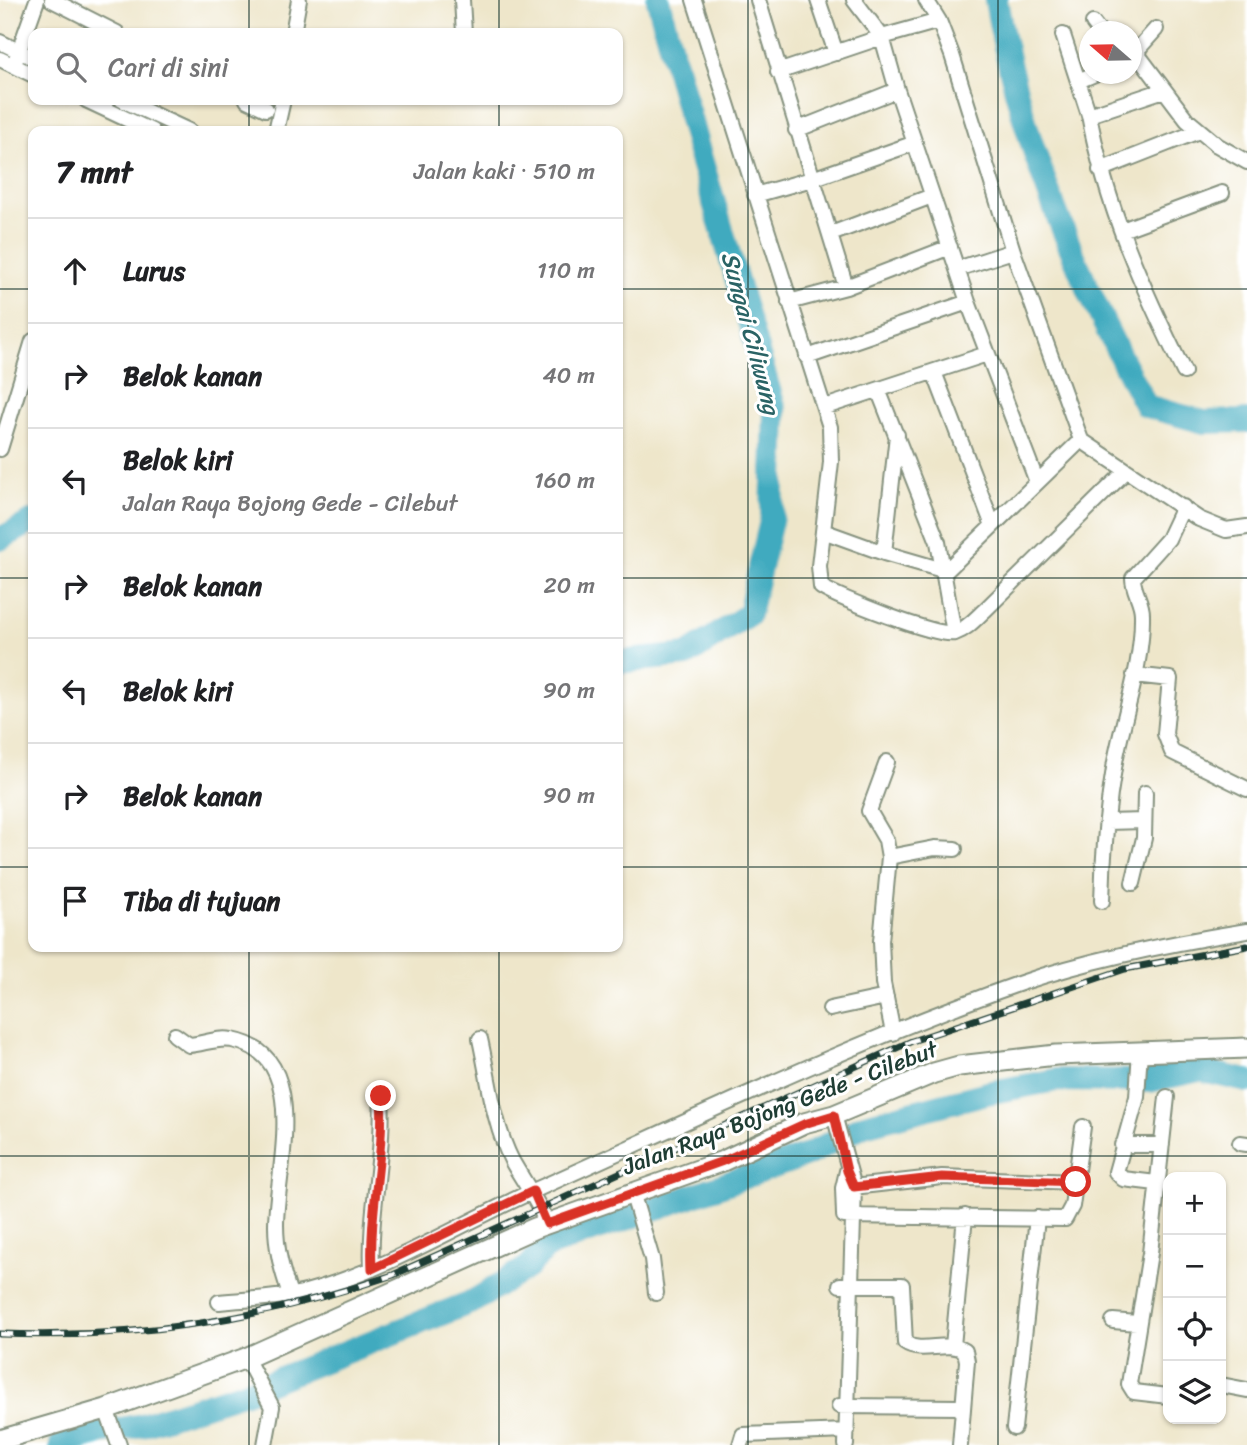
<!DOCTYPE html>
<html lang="id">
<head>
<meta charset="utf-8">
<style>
	:root { --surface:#fff; --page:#f2f2f2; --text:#202124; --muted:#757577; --line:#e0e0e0 }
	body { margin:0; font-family:Sriracha,sans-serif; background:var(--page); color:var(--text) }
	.controls { position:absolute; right:21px; bottom:21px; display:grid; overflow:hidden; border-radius:14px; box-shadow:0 2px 5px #0004 }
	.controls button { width:63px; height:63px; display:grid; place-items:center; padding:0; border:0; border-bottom:2px solid var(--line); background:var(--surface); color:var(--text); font:35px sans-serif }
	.compass { position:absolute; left:1079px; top:21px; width:63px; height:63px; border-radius:50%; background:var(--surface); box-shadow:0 2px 5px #0004; rotate:290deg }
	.stop { position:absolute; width:21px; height:21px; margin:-16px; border:5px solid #d93025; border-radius:50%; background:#fff }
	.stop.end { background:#d93025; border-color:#fff; box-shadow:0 2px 7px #0008 }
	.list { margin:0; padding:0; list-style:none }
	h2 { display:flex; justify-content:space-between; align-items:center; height:91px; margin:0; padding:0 28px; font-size:30px }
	h2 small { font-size:23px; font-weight:400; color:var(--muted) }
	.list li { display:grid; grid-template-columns:46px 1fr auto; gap:21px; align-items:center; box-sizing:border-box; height:105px; padding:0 28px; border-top:2px solid var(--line) }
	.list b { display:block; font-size:26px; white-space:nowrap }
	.list p { margin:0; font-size:23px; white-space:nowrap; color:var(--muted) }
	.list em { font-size:23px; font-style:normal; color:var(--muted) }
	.icon { flex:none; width:38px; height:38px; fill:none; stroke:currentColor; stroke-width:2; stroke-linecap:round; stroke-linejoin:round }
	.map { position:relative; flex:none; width:1247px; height:1445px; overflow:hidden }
	.search { position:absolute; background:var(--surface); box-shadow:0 2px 5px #0004; left:28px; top:28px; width:595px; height:77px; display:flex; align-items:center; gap:18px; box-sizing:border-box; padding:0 24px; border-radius:14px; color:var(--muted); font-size:26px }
	.panel { position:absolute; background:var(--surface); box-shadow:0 2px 5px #0004; left:28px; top:126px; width:595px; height:826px; border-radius:14px }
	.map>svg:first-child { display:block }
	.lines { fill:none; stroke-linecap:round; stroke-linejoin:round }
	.river { stroke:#3faabf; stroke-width:24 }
	.street-casing { stroke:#86927f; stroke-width:18 }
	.secondary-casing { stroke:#86927f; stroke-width:23 }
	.street { stroke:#fff; stroke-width:14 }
	.secondary { stroke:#fff; stroke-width:19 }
	.rail-casing { stroke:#1f3d34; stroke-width:7 }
	.rail { stroke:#fff; stroke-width:4.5; stroke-dasharray:13; stroke-linecap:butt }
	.route { stroke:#d93025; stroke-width:9 }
	.grid { fill:none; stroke:#1f3d34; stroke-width:2; stroke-opacity:0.55 }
	.labels { text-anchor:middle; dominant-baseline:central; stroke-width:6; stroke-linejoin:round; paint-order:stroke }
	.street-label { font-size:23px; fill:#1f3d34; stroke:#fff }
	.water-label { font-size:24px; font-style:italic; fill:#2a6365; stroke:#fff }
</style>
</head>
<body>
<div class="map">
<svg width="1247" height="1445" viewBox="0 0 1247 1445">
	<rect width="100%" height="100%" fill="#fff"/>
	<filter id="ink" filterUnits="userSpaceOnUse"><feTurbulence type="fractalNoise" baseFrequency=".0143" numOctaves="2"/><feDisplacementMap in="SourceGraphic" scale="14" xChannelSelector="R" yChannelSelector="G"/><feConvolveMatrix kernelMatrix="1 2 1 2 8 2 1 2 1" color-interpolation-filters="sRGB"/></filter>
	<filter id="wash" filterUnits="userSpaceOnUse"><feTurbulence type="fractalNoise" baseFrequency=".00686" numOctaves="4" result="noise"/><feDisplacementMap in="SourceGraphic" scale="28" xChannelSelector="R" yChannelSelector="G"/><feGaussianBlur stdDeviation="1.57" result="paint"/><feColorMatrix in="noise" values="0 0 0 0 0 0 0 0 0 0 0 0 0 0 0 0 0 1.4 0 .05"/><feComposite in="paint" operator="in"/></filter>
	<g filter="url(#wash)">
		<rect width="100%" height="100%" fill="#eee6ca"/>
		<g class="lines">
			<path class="river" d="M996,0c24,141 83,281 150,406l58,16 43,-1
				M0,539l33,-18
				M618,662l69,-7 62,-41 23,-97 3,-107 -76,-258 -41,-152
				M61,1445l38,-12 43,-8 103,-33 229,-91 54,-34 19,-20 260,-92 57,-30 123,-32 69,-13 93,1 50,-11 48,11"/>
		</g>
	</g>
	<g filter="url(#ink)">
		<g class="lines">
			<defs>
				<path id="street" d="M52,0l65,33
					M462,0l2,33
					M694,0l136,427 1,35 -12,104 2,21c18,11 117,51 134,46 12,-4 21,-15 30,-23l140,-138
					M758,0l88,287
					M818,0l18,53
					M854,0l28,37 15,53 71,212 69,180
					M926,0l13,21 13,34 61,196 68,189 118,79 27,11 21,-3
					M1093,23l7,9
					M1156,29l-17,19 -1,7 49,65 30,25 30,17
					M293,33l6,-33
					M1063,35l26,80
					M0,42l33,16
					M0,59l33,16
					M14,65l23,-65
					M778,72l104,-35 57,-16
					M1078,81l17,-7
					M1164,90l-75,25c17,91 54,175 95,257
					M86,100l66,31
					M122,100l67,31
					M247,100l19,9
					M796,130l101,-40
					M276,131l7,-31
					M1100,170l99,-39
					M755,195l57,-16 103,-36
					M1122,230l100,-37
					M831,234l101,-38
					M957,269l56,-18
					M789,302l57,-15 104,-40
					M807,357l161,-55
					M934,372l58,151
					M879,392l59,150 16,91
					M825,407l162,-53
					M897,435l-13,118 62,18 135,-131
					M0,449l33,-108
					M823,531l61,22
					M1134,675l36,4 -5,55 7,18 75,37
					M887,762l-18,49 17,29 3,17 -8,84 2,42 10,50
					M1107,822l37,-1
					M889,857l46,-9 20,1
					M1133,883l11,-45 1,-45
					M1102,901c1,-47 5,-94 13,-139 9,-49 28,-98 27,-148 0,-13 -9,-23 -9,-36l35,-39 15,-32
					M830,1009l56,-12
					M175,1035l14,10c14,-1 29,-8 43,-5 81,15 44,130 44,185 0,25 6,46 14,69
					M480,1039c9,40 13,85 32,122 13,23 24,36 35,63
					M1140,1050l-3,47 -21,75 7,7 33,4
					M1167,1097l-17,156 -21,131 5,8 34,4
					M834,1115l20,72 -8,258
					M1240,1143l7,1
					M1122,1145h40
					M844,1188l98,-11 133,5
					M632,1192l20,67 4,34
					M844,1215l-1,-27 4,-17
					M844,1216l221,3 7,-13 11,-79
					M372,1269c-3,-61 13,-114 9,-173
					M840,1285h62l3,58c17,12 42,-4 60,8l2,10 -7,84
					M219,1302c28,-3 60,-3 87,-10 81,-22 152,-67 227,-101 161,-72 322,-150 488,-208 73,-25 151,-40 226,-52
					M1113,1321l24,2
					M953,1346l12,-130
					M246,1358l26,49 -7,38
					M1221,1385l26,5
					M839,1406l122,1
					M106,1409l13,36
					M1014,1428l23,-210
					M740,1445l3,-10 104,-4"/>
				<path id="secondary" d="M0,1440l106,-31 140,-51 289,-130 188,-67 81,-38 30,-8 100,-42 25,-7 97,-11 191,-7"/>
			</defs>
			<use href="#street" class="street-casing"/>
			<use href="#secondary" class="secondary-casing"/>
			<use href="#street" class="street"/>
			<use href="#secondary" class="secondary"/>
			<defs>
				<path id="rail" d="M0,1334c141,5 260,-14 393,-59l519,-234 213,-72 122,-23"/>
			</defs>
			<use href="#rail" class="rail-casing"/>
			<use href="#rail" class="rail"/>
		</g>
	</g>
	<g class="lines" filter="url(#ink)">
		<path class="route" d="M381,1096c4,59 -12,113 -9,173l161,-78 14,33 176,-63 81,-37 30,-9 13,56 7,16 88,-10 134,5"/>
	</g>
	<path class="grid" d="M249,0v33M499,0v33M748,0v1445M998,0v1445M249,100v31M499,100v31M0,289h33M618,289h629M0,578h33M618,578h629M0,867h33M618,867h629M249,947v498M499,947v498M0,1156h1247"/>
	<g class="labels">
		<g class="street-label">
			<text transform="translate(780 1108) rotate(-21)">Jalan Raya Bojong Gede - Cilebut</text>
		</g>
		<g class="water-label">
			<text transform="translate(751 333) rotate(75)">Sungai Ciliwung</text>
		</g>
	</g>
</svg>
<div class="controls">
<button>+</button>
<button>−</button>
<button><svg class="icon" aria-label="locate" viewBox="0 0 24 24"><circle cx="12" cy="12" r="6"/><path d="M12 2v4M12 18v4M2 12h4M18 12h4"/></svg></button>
<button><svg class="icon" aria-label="layers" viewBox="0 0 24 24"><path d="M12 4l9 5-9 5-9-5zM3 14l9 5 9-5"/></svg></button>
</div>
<svg class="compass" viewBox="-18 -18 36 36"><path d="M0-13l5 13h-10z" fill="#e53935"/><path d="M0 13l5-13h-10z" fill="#757577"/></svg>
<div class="stop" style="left:1076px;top:1182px"></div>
<div class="stop end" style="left:381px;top:1096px"></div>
<div class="search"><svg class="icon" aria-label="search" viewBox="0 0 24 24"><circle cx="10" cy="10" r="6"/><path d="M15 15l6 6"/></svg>Cari di sini</div>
<section class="panel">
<h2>7 mnt<small>Jalan kaki · 510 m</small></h2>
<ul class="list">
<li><svg class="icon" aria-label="ahead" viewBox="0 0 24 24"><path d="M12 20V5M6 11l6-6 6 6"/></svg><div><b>Lurus</b></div><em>110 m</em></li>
<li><svg class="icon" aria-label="right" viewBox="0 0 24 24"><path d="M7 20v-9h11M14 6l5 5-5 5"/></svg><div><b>Belok kanan</b></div><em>40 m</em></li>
<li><svg class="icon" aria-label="left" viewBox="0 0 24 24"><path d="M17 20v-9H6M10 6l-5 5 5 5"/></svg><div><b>Belok kiri</b><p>Jalan Raya Bojong Gede - Cilebut</p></div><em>160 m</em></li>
<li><svg class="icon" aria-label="right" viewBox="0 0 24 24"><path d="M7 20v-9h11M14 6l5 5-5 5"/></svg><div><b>Belok kanan</b></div><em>20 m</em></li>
<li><svg class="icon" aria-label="left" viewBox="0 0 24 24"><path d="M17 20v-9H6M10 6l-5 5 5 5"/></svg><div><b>Belok kiri</b></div><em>90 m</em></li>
<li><svg class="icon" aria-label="right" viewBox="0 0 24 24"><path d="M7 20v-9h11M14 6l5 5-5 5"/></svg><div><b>Belok kanan</b></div><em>90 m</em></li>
<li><svg class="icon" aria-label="arrive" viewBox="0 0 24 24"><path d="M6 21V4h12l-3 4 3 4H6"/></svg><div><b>Tiba di tujuan</b></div></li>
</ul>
</section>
</div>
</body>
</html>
